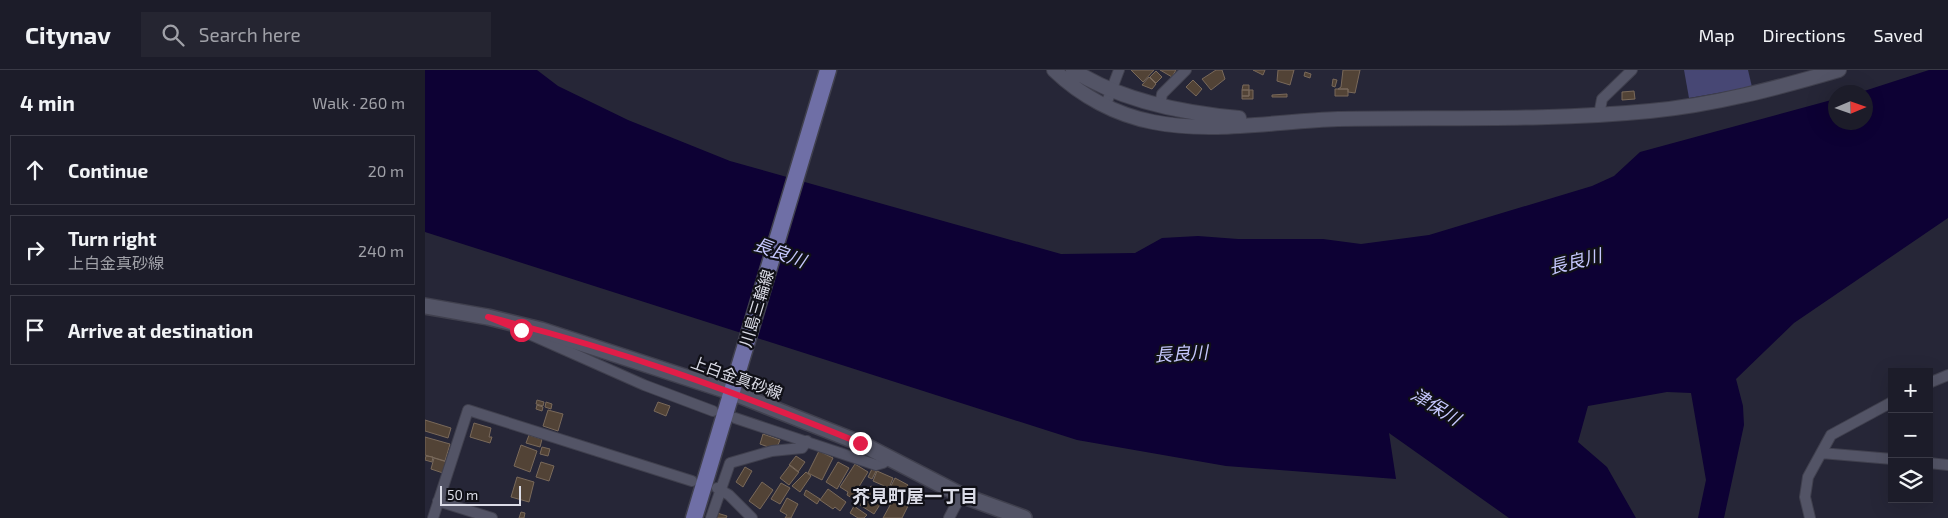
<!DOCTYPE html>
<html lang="en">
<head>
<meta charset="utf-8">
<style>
	:root { --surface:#1c1c29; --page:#252531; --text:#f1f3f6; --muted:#a0a1a8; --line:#3a3a46 }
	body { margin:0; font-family:"Exo 2","Noto Sans JP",sans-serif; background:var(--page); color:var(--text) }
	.controls { position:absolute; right:15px; bottom:15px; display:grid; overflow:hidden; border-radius:0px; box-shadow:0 5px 20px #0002 }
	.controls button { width:45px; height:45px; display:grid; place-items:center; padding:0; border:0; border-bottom:1px solid var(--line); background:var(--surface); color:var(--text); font:25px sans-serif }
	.compass { position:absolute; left:1403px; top:15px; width:45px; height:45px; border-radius:50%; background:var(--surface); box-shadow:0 5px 20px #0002; rotate:88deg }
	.scale { position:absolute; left:15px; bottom:12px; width:81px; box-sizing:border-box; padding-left:5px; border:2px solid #dbdce7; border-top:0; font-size:14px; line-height:18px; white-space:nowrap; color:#dbdce7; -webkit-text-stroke:4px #101017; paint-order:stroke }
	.stop { position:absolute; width:15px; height:15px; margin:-11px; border:4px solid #e11d48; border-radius:50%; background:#fff }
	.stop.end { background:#e11d48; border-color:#fff; box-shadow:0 1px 5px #0008 }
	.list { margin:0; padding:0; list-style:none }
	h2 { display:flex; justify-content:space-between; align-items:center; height:65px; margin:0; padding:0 20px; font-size:21px }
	h2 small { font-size:16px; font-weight:400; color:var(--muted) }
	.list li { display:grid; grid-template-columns:32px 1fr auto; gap:15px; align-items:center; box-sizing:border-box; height:70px; margin:0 10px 10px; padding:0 10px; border:1px solid var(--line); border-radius:0px }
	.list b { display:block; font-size:19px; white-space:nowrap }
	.list p { margin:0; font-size:16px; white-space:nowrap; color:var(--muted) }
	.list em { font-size:16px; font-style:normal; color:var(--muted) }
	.icon { flex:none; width:28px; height:28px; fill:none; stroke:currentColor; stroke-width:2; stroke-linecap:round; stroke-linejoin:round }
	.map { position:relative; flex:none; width:1523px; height:448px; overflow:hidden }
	header { display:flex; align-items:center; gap:30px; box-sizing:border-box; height:70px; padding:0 25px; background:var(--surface); border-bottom:1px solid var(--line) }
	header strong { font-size:24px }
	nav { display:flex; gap:28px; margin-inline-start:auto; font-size:18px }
	.search { width:350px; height:45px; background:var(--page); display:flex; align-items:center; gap:12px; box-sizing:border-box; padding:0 18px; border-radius:0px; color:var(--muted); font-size:19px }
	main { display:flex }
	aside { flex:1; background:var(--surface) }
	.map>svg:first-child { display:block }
	.green { fill:#474774 }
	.water { fill:#0d0134 }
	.building { fill:#524336; stroke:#79695a }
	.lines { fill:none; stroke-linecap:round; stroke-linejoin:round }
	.minor-casing { stroke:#40404e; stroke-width:12 }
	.tertiary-casing { stroke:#40404e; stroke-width:16 }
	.secondary-casing { stroke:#40404e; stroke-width:18 }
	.primary-casing { stroke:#40404e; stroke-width:19 }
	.minor { stroke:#535466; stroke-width:10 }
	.tertiary { stroke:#535466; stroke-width:14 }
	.secondary { stroke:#535466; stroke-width:15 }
	.primary { stroke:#6f6fa6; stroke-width:16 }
	.route { stroke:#e11d48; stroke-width:6 }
	.labels { text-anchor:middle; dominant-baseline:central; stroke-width:4.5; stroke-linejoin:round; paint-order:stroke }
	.street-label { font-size:16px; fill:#dbdce7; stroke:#101017 }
	.water-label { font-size:18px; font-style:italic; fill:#c6c8fe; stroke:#101017 }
	.neighbourhood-label { font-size:18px; font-weight:bold; fill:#dbdce7; stroke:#101017 }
</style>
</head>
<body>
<header>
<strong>Citynav</strong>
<div class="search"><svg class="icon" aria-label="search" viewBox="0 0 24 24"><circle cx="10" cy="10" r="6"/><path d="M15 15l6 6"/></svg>Search here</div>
<nav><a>Map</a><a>Directions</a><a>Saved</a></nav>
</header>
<main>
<aside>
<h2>4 min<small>Walk · 260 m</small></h2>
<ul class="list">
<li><svg class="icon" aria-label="ahead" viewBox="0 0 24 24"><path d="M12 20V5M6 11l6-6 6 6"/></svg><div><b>Continue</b></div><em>20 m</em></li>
<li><svg class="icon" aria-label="right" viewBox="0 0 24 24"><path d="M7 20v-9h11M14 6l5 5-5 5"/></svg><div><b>Turn right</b><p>上白金真砂線</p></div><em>240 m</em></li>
<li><svg class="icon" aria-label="arrive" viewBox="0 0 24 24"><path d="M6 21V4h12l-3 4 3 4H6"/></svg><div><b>Arrive at destination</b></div></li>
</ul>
</aside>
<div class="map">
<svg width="1523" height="448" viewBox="0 0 1523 448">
	<rect width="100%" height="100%" fill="#262637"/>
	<path class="green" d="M1259,0h64l4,17 -63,11z"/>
	<path class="water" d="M0,0h112l21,16 70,34 102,41 331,93 74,-1 27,-15 36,-2 40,3h85l38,5 68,-9 163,-49 22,-10 26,-24 195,-53v23h30v-30h-4l68,-22h19v148l-154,105 -58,56 7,27 1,19 -20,93h-26l8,-38 -15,-87 -24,-1 -79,14 -10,36 29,25 29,51h-127l-120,-85 7,46 -170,-13 -149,-26 -652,-208z"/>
	<path class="building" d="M706,0h23l-11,12z
		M735,0h16l-4,7z
		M791,0h6l3,9 -14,11 -9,-11z
		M828,0h12l-2,5z
		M853,0h16l-4,15 -13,-4z
		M918,0h17l-5,23 -7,-1v-3h-10l3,-2z
		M731,1l6,6 -6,6 -6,-6z
		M880,2l6,2 -1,4 -6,-2z
		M724,7l7,7 -4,5 -10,-4z
		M908,9l4,1 -2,7 -3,-1z
		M768,10l9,9 -6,7 -10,-9z
		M818,15h6v5h-7z
		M910,19h13v7h-13z
		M817,20h7v6h-7z
		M824,20h4v9h-11v-3h7z
		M1209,21l1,8 -13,1v-8z
		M862,24v3h-15v-2z
		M112,330l7,2 -1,4 -7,-2z
		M121,332l6,2 -1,5 -6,-2z
		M233,332l12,4 -4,10 -12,-5z
		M112,335l6,2 -1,4 -6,-2z
		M123,340l15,4 -5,17 -15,-5z
		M0,350l26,8 -3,10 -23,-7z
		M49,353l17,5 -2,9h3l-2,6 -20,-6z
		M338,364l17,6 -2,5 -7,3 -11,-4z
		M104,365l13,4 -2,8 -14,-4z
		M0,367l25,7 -5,17 -20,-6z
		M96,375l16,6 -7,21 -16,-6z
		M117,377l8,2 -2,7 -8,-2z
		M394,381l14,7 -11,22 -14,-7z
		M1,386l7,1 -1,5 -7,-2z
		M371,386l9,6 -7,10 -9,-7z
		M9,388l13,4 -4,11 -12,-4z
		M116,392l13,4 -5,15 -13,-4z
		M413,392l11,6 -12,21 -11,-7z
		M430,394l13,8 -16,26 -5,-3 1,-3 -8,-5z
		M365,395l9,7 -10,13 -9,-7z
		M320,397l7,4 -9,16 -7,-5z
		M447,399l4,2 -4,8 -4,-2z
		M452,401l16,7 -4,10 -16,-7z
		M381,402l5,4 -11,16 -8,-6z
		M92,407l17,5 -5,20 -18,-5z
		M470,408l13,7 -5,8 -5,-3 -2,4 -7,-4z
		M337,412l11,8 -13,19 -11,-8z
		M356,413l9,5 -10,16 -9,-5z
		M446,416l15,9 -12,19 -14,-9z
		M403,419l18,13 -6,9 -5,-4 -2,2 -13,-9z
		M381,420l14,9 -3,5 -13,-9z
		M435,424l3,2 -4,6 -3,-1z
		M362,428l11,6 -7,14h-6l2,-3 -7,-4z
		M469,428l14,8 -6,12h-19z
		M429,436l13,9 -3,3h-6l-8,-5z
		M96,442l4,1 -1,5h-5z
		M292,443l10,3 -1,2h-10z"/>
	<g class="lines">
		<defs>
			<path id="minor" d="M735,35l2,-11 24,-24
				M680,37l14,-37
				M1174,45l3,-16 30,-29
				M95,260l124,55 69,26
				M1504,313l19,-8
				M310,348l141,47 7,-2 8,-6
				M1396,383l71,6
				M1504,393l19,2
				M292,418l12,7 23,23
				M13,431l54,17
				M8,448l35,-108 224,71
				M286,448l19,-55 42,-12 30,-3 5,-7
				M524,448l12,-23
				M1385,448l-5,-21 3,-20 23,-42 61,-33"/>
			<path id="tertiary" d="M629,0c27,26 62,45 99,52 58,12 126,-1 185,-3 104,-2 208,2 312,-8 64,-6 127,-23 189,-41
				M648,0c48,31 110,43 166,48"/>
			<path id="secondary" d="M0,236l63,11 53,13 190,62 129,51 101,52 63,23"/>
			<path id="primary" d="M269,448l134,-448"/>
		</defs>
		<use href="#minor" class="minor-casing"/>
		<use href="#tertiary" class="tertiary-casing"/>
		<use href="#secondary" class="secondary-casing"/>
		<use href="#primary" class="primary-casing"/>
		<use href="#minor" class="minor"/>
		<use href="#tertiary" class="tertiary"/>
		<use href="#secondary" class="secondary"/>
		<use href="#primary" class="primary"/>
	</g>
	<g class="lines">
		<path class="route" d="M96,260l-33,-13c127,31 250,76 372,126"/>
	</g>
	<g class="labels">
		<g class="street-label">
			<text transform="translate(331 238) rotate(-73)">川島三輪線</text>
			<text transform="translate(312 307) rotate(20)">上白金真砂線</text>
		</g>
		<g class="water-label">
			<text transform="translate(355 182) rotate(20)">長良川</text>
			<text transform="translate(1150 191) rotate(-14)">長良川</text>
			<text transform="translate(756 283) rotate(-3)">長良川</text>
			<text transform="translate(1011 336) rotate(31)">津保川</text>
		</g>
		<g class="neighbourhood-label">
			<text x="490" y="426">芥見町屋一丁目</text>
		</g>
	</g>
</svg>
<div class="controls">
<button>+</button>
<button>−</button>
<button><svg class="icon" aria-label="layers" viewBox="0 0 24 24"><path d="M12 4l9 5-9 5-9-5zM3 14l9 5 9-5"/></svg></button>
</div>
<svg class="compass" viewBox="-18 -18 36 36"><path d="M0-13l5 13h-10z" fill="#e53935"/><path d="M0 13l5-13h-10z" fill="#a0a1a8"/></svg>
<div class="scale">50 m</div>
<div class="stop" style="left:96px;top:260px"></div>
<div class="stop end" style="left:435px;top:373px"></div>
</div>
</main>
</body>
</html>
